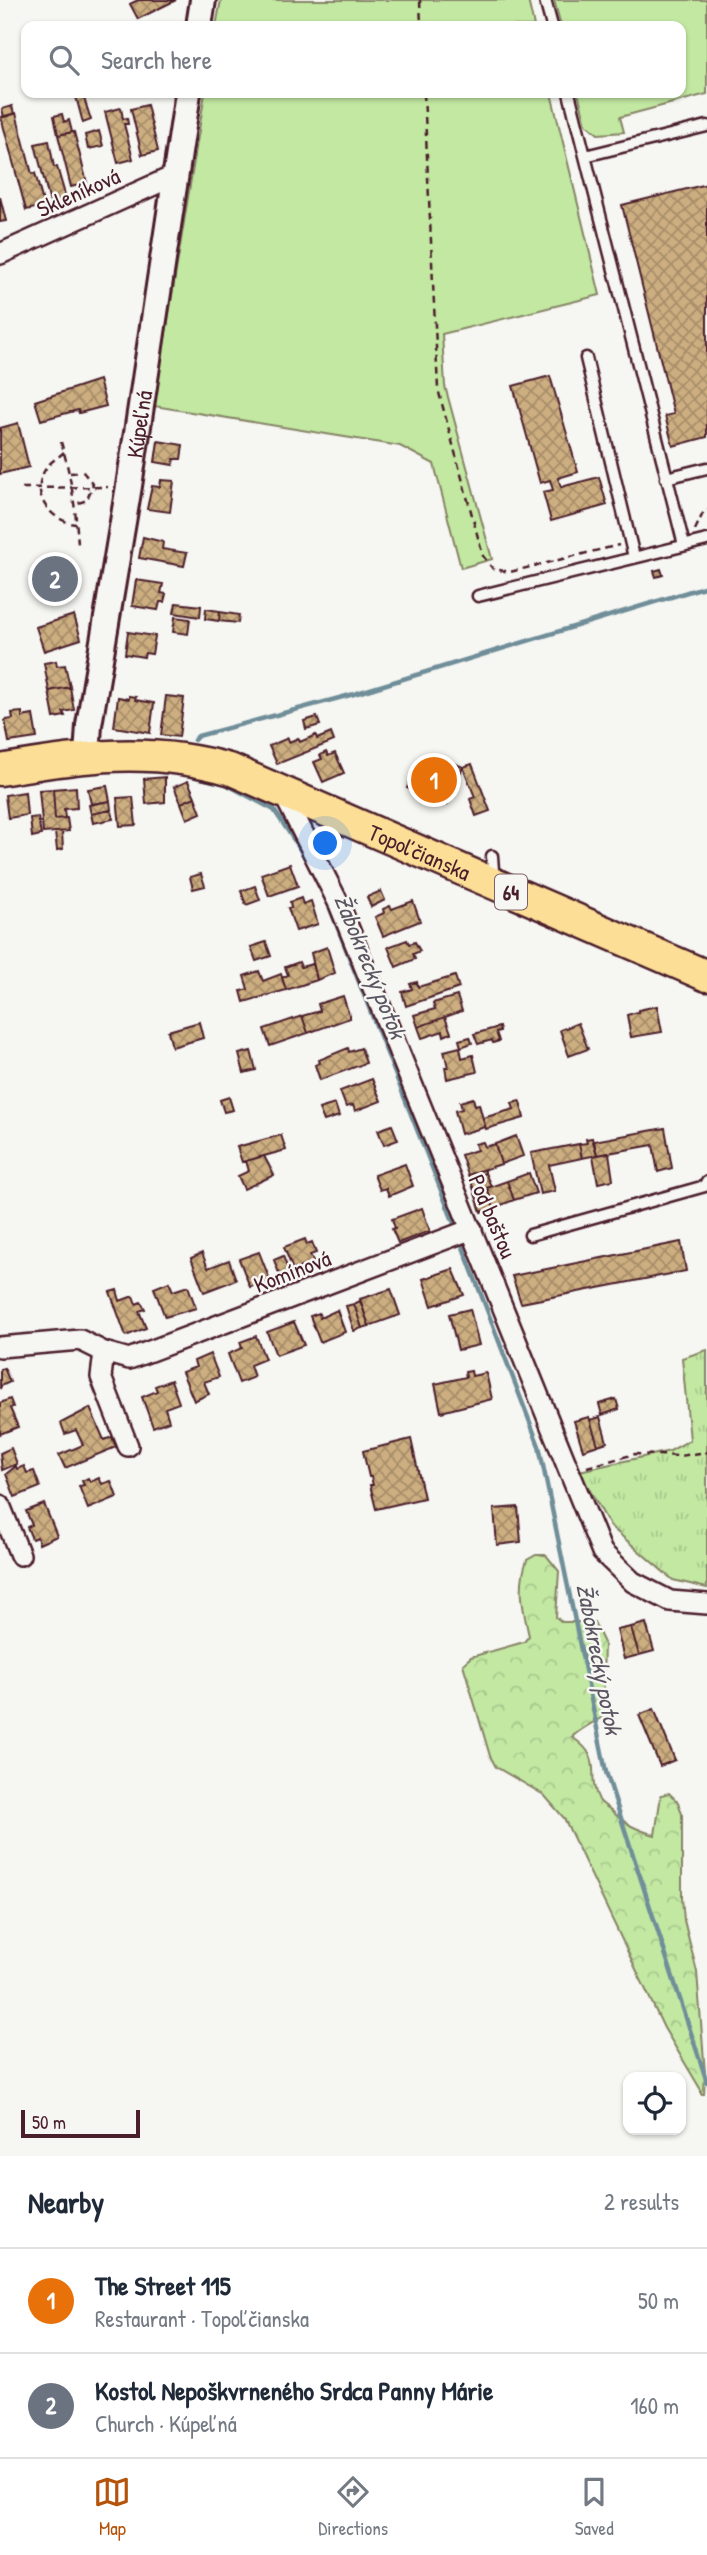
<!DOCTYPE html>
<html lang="en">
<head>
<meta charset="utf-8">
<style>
	:root { --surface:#fff; --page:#f2f2f3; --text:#1f2937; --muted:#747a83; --line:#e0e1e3; --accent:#b45309 }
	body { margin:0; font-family:"Patrick Hand",sans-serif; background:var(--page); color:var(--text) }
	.controls { position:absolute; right:21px; bottom:21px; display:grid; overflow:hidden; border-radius:14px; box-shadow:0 2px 5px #0004 }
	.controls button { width:63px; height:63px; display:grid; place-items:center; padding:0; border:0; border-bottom:2px solid var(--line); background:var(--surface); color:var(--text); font:35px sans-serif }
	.scale { position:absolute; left:21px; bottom:18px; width:119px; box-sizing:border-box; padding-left:7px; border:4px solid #4a1f2b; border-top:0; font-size:19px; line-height:24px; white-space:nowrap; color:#4a1f2b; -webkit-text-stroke:5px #f6f6f2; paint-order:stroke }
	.you { position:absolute; left:326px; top:844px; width:24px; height:24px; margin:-18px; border:5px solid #fff; border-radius:50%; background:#1a73e8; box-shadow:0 0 0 10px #1a73e833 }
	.badge { display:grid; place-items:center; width:46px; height:46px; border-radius:50%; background:var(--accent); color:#fff; font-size:23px; font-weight:700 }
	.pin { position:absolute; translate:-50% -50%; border:4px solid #fff; box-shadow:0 2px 7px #0006 }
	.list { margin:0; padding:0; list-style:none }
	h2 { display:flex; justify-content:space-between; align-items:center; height:91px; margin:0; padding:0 28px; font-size:30px }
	h2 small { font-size:23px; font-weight:400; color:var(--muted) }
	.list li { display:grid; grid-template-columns:46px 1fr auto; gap:21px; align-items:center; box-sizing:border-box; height:105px; padding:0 28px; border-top:2px solid var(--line) }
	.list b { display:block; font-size:26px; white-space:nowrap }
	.list p { margin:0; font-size:23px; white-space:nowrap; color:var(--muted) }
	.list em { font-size:23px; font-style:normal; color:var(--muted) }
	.icon { flex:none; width:38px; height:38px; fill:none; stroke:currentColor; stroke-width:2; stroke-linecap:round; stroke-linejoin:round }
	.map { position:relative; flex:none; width:707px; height:2156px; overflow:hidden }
	.search { position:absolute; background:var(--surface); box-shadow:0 2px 5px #0004; left:21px; right:21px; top:21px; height:77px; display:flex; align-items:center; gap:18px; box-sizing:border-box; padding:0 24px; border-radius:14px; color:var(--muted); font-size:26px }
	.sheet { height:301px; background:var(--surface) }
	nav { display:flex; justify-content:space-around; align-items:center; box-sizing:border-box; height:98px; border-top:2px solid var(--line); background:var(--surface); font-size:19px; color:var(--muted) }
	nav a { display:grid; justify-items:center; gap:4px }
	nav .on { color:var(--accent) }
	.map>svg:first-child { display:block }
	.grass { fill:#c2e8a2; stroke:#868466; stroke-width:2 }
	.forest { fill:url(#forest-crowns); stroke:#868466; stroke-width:2 }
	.park { fill:url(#park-tufts); stroke:#868466; stroke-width:2 }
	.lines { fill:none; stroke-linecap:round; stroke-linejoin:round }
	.stream { stroke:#6f8e99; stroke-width:4.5 }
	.building { fill:url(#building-cross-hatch); stroke:#4a1f2b; stroke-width:2 }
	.service-casing { stroke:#4a1f2b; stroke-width:15 }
	.minor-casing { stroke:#4a1f2b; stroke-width:24 }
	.tertiary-casing { stroke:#4a1f2b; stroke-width:30 }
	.primary-casing { stroke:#4a1f2b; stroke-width:35 }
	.path { stroke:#4a1f2b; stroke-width:2.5; stroke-dasharray:7 5; stroke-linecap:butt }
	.service { stroke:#f6f6f2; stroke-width:10 }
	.minor { stroke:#f6f6f2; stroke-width:19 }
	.tertiary { stroke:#f6f6f2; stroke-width:24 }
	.primary { stroke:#fcde96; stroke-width:30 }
	.labels { text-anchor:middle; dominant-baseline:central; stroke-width:5; stroke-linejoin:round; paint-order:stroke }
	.shield { fill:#f6f6f2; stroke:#7e6067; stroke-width:2 }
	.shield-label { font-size:21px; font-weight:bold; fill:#4a1f2b }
	.street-label { font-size:23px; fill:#4a1f2b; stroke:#f6f6f2 }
	.water-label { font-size:24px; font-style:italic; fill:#5c5662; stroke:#f6f6f2 }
</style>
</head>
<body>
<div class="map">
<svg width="707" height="2156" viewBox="0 0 707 2156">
	<defs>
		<pattern id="forest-crowns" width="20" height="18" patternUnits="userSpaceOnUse" patternTransform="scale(1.75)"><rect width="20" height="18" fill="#c2e8a2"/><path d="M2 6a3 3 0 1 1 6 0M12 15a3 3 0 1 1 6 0" fill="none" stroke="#a8c78c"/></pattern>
		<pattern id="park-tufts" width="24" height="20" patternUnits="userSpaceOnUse" patternTransform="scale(1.75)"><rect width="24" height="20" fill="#c2e8a2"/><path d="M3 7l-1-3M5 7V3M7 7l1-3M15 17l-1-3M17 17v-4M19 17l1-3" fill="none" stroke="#a8c78c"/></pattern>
		<pattern id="building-cross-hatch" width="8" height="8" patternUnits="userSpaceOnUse" patternTransform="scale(1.75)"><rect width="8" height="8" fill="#ccae80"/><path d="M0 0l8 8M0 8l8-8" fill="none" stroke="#a88d69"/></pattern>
	</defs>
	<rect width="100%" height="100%" fill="#f6f6f2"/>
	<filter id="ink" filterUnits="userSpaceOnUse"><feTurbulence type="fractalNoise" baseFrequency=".0143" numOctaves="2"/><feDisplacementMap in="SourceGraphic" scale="14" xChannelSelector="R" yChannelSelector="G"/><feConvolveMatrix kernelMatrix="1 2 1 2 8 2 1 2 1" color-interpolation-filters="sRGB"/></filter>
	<g filter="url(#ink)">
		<path class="grass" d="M221,0h307l6,26h-318z
			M554,0h153v94l-87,23 4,15 -26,2 -12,-10 -8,-31h103v-67h-120z
			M205,93h346l49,202 -158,39 3,52 47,173 -31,9 -27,-104 -34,-18 -246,-40z"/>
		<path class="forest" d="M536,1555h10l13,16 -3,46 6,5h32l10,21 -1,39 5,32c-13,8 -26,13 -36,23 34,23 13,36 27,63 3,5 9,7 13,11 12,13 26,19 43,24l6,-40 8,-2 9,9 4,12v84l2,22 13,52 8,101 -1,21h-3v-4l-37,-62 -100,-210 -20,-23 -48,-28 -6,-11 -27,-92 8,-7 53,-15 5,-6c-6,-27 -12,-49 -2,-76z"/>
		<path class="park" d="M707,1350v238l-34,-8 -63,-54 -31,-55 91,-20 20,-11 -8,-82z"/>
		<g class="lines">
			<path class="stream" d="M194,740l4,-4 156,-42 353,-108
				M192,776l34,8 48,26 30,45
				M327,901l128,325
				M461,1242l78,204 67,326 101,310"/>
		</g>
		<path class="building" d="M138,0h38l-38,19 -8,-15z
			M75,93h16l-8,2 8,25 -8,3z
			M147,105l11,46 -16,4 -11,-46z
			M12,106l2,8 -10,3 -2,-8z
			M121,108l2,11 4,-1 1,6h-4l9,35 -15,4 -13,-51z
			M16,113l16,61 3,-1 9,33 -18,4 -25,-93z
			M62,114l2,8 5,-2 3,12 -14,3 -4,-19z
			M99,131l4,15 -15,3 -3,-14z
			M74,132l13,51 -16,4 -13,-52z
			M49,141l5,26h3l9,31 -16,5 -15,-59z
			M707,184v253l-34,9 -8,-30 9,-2 -52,-209z
			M0,197l6,24 -6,1z
			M550,376l28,96 -20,6 3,9 38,-10 8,28 -56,16 -8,-29 10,-2 -3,-10 -10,3 -27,-97z
			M99,380l7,26 -27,7 -1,-3 -37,10 -6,-19z
			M18,423l11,44 -29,7v-46z
			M158,441l25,4 -2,14h-7l-1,6 -18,-3z
			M161,480l13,1 -4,31 -23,-3 5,-23 8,1z
			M143,537l20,5 -1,7 25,4 -3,13 -45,-8z
			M39,566l17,4 3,-4 15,2 -1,6 8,5v6l-7,7 -41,-8 -3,-9z
			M661,569l2,6 -7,2 -2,-6z
			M136,580l27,4 -2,9 5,1 -2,8h-4l-2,8 -26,-4z
			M176,603l25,3 -1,11 -26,-4z
			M206,609l14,2 -1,10 -14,-2z
			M220,612l19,3 -1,8 -19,-2z
			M74,615l7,24 -37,12 -8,-24z
			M175,617l15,2 -2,15 -15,-2z
			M128,632l27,4 -3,18 -7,-1 -1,4 -19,-3z
			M56,661l1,5 8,-1 5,22 -21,4 -5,-28z
			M70,687l4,23 -11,2 2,4 -11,2 -5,-27z
			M129,696l7,1 -1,3 19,3 -4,30 -36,-6 4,-30 11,2z
			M166,696l18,2 -5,39 -18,-2z
			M22,712v5l11,-2 4,23 -28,4 -4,-22 8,-1 -1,-6z
			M317,717l3,8 -14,4 -2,-8z
			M331,733l3,8 -57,23 -8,-18 19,-8 1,4 9,-4 2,4 16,-7 1,4z
			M326,752l2,4 7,-3 9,20 -21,9 -9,-20 8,-3 -2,-4z
			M419,761l25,12 5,-12 14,6 -16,38 -40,-17z
			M472,764l18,47 -14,5 -6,-17 5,-2 -12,-30z
			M165,777v25l-19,2 -2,-25z
			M188,781l7,16 -14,6 -7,-16z
			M107,786l3,15 -19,3 -3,-15z
			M76,787l1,21 -13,1 1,9 -10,1 -2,-30z
			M53,789l2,30 12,-1 2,13 -26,2 -4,-43z
			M25,792l2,23 -19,3 -3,-23z
			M133,797l3,28 -16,1 -3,-28z
			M195,797l6,16 -14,6 -6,-16z
			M110,801l1,9 -20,4 -2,-9z
			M111,810l2,9 -20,4 -2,-9z
			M38,817l3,18 -9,2 -2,-19z
			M55,832h7l1,17 -6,1z
			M290,864l8,22 -29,10 -8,-22z
			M201,874l4,12 -12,3 -3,-12z
			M255,886l5,14 -14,5 -5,-14z
			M381,891l4,9 -14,7 -4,-10z
			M301,898l2,6 8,-3 7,23 -22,7 -8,-23h3l-1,-6z
			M413,901l7,20 -37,15 -8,-19 9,-4 -1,-4 7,-3 2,3z
			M407,940l2,4 6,-2 5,9 -7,3 2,5 -19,8 -8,-20z
			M266,942l5,14 -15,5 -5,-14z
			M327,947l8,26 -18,7 -6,-27z
			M299,962l2,5 11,-3 5,16 -31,10 -4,-12 6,-3 -3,-8z
			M259,971l4,10 18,-7 5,16 -42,12 -3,-11 7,-2 -4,-13z
			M455,976l4,12 -53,18 -4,-14 10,-3 -2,-5 7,-2 1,5z
			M343,996l7,22 -42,15 -6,-17 18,-5 -2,-7z
			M457,996l5,15 -44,16 -4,-12 21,-6 -2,-6z
			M657,1006l5,26 -31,5 -4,-22 11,-3v-2z
			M302,1016l6,17 -38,13 -6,-17z
			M445,1017l6,16 -7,3 -1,-5 -21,7 -4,-11z
			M199,1022l4,16 -31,9 -4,-16z
			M578,1023l10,26 -19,7 -9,-26z
			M499,1027l1,4 -4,1 3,9 -6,2 -1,-3 -14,4 -4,-10z
			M470,1037l2,6 -11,4 -2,-7z
			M460,1047l2,11 11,-3 4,17 -30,7 -2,-12h3l-4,-16z
			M348,1048l1,4 12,-4 5,15 -46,17 -5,-15 5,-2 -1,-3z
			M251,1051l5,19 -12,3 -5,-19z
			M372,1079l9,22 -26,10 -2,-6 -7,2 -6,-16z
			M229,1097l4,13 -9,2 -4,-12z
			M473,1098l2,7 4,-1 6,23 -24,7 -6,-23 7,-2 -2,-7z
			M520,1101l4,17 -38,11 -3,-11 31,-9 -2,-6z
			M335,1104l4,12 -15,5 -5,-12z
			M392,1125l6,15 -14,5 -6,-15z
			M665,1128l7,40 -14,4 -5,-27 -56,10 -3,-14z
			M281,1135l5,15 -44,12 -5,-15z
			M516,1136l7,20 -22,8 -6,-20z
			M592,1138l5,17 -15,3 -3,-14 8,-1 -1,-4z
			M483,1142l2,5 10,-3 6,20 -33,11 -7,-20 16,-5 -2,-6z
			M579,1144l3,14 -33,7 6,26 -15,3 -9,-41z
			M609,1153l4,27 -15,3 -5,-27z
			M264,1156l10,19 -30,14 -6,-13 11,-5 -3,-10z
			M405,1164l8,22 -24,10 -3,-8 -6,2 -6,-15z
			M485,1169v4l-15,5 -2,-3z
			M485,1173l6,13 -4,2 7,20 -13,4 -11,-34z
			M529,1173l7,20 -22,7 -7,-19z
			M507,1181l7,19 -20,8 -7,-20z
			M422,1208l8,23 -32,12 -6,-14 3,-1 -3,-9z
			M305,1239l2,5 5,-2 4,11 -6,2 4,8 -21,7 -9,-23z
			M681,1242l5,29 -165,32 -9,-27z
			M259,1252l11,28 -20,7 -11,-28z
			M202,1253l6,15 21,-8 7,20 -32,12 -13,-34z
			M283,1256l6,16 -9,4 -6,-16z
			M453,1269l11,26 -32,11 -9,-27z
			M169,1282l4,9 15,-5 8,22 -31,9 -11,-29z
			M391,1289l9,26 -31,11 -9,-27z
			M117,1290l3,11 13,-5 3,8 5,-2 4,7 -6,2 7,17 -20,8 -16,-44z
			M360,1301l9,25 -7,2 -8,-24z
			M354,1304l8,24 -8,3 -8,-25z
			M470,1309l9,36 -21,5 -9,-36z
			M337,1310l8,22 -25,10 -10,-26 9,-3 1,5z
			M294,1322l10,23 -28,10 -9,-23z
			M256,1336l9,23 -15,6 4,12 -15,6 -11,-29 14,-6 -2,-6z
			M210,1354l9,23 -15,5 5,12 -15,7 -12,-29 14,-5 -2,-6z
			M4,1368l6,14 -9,4 -1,3v-20z
			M471,1371l1,5 14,-3 6,26 -51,13 -6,-28 31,-7 -1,-5z
			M171,1380l8,23 -14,5 4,13 -16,6 -11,-30 15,-6 -2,-5z
			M10,1399l3,8 -3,1 8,19 -18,7v-31z
			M616,1399l3,10 -17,6 -3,-11z
			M90,1408l14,32 8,-3 4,10 -51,21 -6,-13 24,-10 -7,-15 -11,4 -4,-11z
			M589,1417l9,28 -15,5 -9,-29z
			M600,1417l7,25 -9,3 -8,-25z
			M411,1439l13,59 -48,11 -6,-24h3l-2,-8h-2l-6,-26z
			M11,1448l6,16 -15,6 -2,-17z
			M16,1466l1,3 7,-3 3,7 7,-2 6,16 -25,10 -9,-23z
			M88,1478l2,4 9,-4 3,6 9,-3 6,16 -29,12 -9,-23 5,-1 -2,-4z
			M44,1504l13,32 -18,8 -2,-7 -5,2 -5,-12 5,-2 -6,-14z
			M518,1507l3,35 -24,3 -3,-36z
			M646,1623l8,28 -15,4 -8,-28z
			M631,1627l8,28 -15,4 -7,-29z
			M654,1709l21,51 -15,6 -21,-51z"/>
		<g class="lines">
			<defs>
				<path id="service" d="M545,0l7,26
					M569,93l115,452
					M585,156l122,-30
					M586,358l48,199
					M666,478l41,-10
					M478,596l229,-56
					M490,879l3,-9 -1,-14
					M530,1235l175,-49 2,-4"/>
				<path id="minor" d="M0,254l176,-79
					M282,791l57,113 263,648 31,30 37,19 37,3
					M0,1347l80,-7 24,12 25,7 343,-130
					M104,1352l-3,25 27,69
					M0,1505l20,50"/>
				<g id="tertiary">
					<path d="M199,26l4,-26"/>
					<path id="s1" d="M87,756l2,-31 40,-239 59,-393"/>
				</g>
				<g id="primary">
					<path id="s2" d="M0,770c81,-14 151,-24 232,0l475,206"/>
				</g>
			</defs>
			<use href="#service" class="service-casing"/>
			<use href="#minor" class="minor-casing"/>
			<use href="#tertiary" class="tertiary-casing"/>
			<use href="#primary" class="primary-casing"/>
			<path class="path" d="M420,0l1,26
				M424,93l14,296 45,167 10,13 17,3 109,-27
				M61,442c10,34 15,67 17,103
				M64,452c-5,5 -13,9 -17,15 -19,25 2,54 29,57
				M70,473l13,-1 10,12 -6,16 -11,4
				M22,488l86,-1
				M695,530l9,-19 3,-1
				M587,1467l48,-13 44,2 28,-4"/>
			<use href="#service" class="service"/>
			<use href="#minor" class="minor"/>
			<use href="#tertiary" class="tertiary"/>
			<use href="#primary" class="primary"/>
		</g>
	</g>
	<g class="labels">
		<rect class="shield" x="495" y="874.5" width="32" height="35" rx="5"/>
		<g class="shield-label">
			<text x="511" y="892">64</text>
		</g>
		<g class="street-label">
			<text transform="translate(78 192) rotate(-24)">Skleníková</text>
			<text stroke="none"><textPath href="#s1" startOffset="336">Kúpeľná</textPath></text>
			<text stroke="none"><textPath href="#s2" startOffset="439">Topoľčianska</textPath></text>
			<text transform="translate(493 1216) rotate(67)">Pod baštou</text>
			<text transform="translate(292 1271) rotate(-21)">Komínová</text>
		</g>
		<g class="water-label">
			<text transform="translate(371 966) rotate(68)">Žabokrecký potok</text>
			<text transform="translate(600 1659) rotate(79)">Žabokrecký potok</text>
		</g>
	</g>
</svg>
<div class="controls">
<button><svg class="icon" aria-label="locate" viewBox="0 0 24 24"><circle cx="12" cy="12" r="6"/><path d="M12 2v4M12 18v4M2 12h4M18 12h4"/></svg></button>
</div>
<div class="scale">50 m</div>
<div class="you"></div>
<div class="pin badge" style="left:434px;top:780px;background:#e8710a">1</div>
<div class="pin badge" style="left:55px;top:579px;background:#6b7280">2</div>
<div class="search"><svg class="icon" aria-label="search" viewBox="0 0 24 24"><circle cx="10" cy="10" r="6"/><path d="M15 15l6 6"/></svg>Search here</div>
</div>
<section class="sheet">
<h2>Nearby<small>2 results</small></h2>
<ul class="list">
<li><span class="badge" style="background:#e8710a">1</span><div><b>The Street 115</b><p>Restaurant · Topoľčianska</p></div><em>50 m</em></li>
<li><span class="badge" style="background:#6b7280">2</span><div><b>Kostol Nepoškvrneného Srdca Panny Márie</b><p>Church · Kúpeľná</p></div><em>160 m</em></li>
</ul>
</section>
<nav>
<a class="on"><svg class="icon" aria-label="map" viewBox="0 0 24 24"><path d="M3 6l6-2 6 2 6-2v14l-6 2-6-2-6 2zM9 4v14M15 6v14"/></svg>Map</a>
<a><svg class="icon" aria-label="directions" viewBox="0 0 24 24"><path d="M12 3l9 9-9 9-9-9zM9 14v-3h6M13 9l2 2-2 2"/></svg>Directions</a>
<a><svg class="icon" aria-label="saved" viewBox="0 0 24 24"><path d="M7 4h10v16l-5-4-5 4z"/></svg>Saved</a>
</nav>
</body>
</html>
